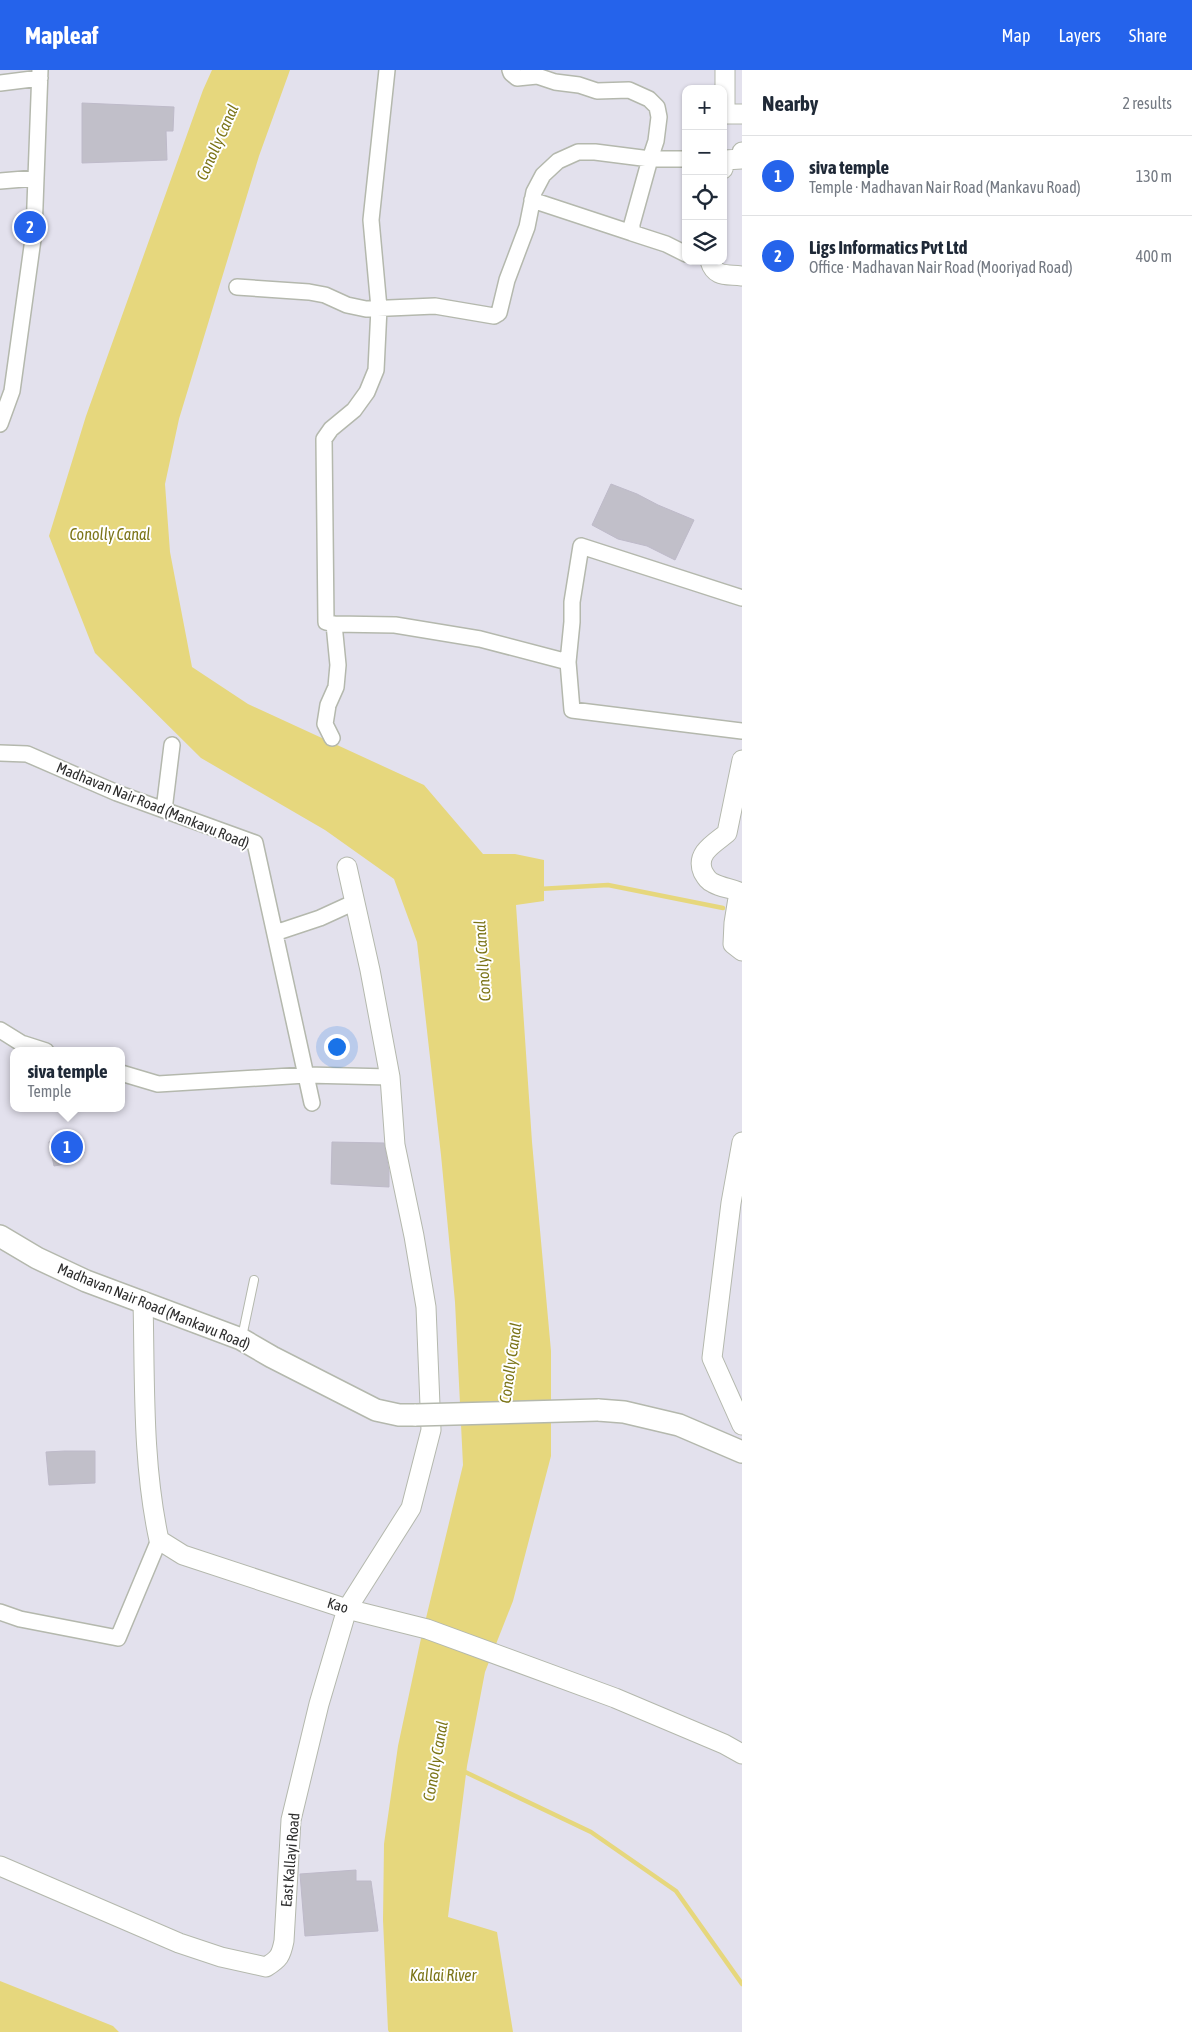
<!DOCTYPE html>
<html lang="en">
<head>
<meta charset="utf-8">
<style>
	:root { --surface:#fff; --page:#f6f6f7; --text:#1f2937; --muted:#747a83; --line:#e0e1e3; --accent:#2563eb }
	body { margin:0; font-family:"Asap Condensed",sans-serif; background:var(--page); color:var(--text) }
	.controls { position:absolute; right:15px; top:15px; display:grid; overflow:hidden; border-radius:10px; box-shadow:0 1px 4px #0004 }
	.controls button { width:45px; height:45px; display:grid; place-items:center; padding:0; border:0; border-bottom:1px solid var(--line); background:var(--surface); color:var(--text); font:25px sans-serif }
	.you { position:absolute; left:336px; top:976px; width:18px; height:18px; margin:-12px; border:4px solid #fff; border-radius:50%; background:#1a73e8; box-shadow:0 0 0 8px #1a73e833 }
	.badge { display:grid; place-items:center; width:32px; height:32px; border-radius:50%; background:var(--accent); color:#fff; font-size:16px; font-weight:700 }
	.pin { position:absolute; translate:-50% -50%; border:2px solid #fff; box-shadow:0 1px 5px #0006 }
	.popup { position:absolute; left:10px; top:977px; width:115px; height:65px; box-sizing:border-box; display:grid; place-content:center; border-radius:10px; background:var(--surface); filter:drop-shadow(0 1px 4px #0005); font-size:16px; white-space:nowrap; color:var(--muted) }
	.popup b { font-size:19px; color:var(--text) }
	.popup::after { content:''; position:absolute; left:50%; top:100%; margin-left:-10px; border:10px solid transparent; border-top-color:var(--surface) }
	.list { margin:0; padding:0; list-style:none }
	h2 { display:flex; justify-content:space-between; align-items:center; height:65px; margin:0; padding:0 20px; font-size:21px }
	h2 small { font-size:16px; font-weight:400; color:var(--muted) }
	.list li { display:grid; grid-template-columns:32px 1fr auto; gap:15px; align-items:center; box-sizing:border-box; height:80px; padding:0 20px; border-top:1px solid var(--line) }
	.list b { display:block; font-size:19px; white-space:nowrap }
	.list p { margin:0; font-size:16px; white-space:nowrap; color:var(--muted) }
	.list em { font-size:16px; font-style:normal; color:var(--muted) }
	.icon { flex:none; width:28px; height:28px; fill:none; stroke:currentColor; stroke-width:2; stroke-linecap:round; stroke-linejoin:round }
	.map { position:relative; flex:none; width:742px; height:1962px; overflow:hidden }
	header { display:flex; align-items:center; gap:30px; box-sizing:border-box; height:70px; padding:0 25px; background:var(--accent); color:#fff }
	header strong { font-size:24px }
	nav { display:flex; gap:28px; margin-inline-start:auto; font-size:18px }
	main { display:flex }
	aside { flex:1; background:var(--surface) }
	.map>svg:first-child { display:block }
	.water { fill:#e6d77d }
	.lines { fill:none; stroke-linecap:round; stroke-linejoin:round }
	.stream { stroke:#e6d77d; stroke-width:4.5 }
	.building { fill:#c1bfc9; stroke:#bebac9 }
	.service-casing { stroke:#b4b8ad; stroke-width:10 }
	.minor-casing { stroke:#b4b8ad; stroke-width:18 }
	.tertiary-casing { stroke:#b4b8ad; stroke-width:21 }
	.secondary-casing { stroke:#b4b8ad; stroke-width:24 }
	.service { stroke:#fff; stroke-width:8 }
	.minor { stroke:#fff; stroke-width:15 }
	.tertiary { stroke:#fff; stroke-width:19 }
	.secondary { stroke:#fff; stroke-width:21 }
	.secondary-bridge-casing { stroke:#b4b8ad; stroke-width:24; stroke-linecap:butt }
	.secondary-bridge { stroke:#fff; stroke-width:21 }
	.labels { text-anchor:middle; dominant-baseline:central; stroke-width:4; stroke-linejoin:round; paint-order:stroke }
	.street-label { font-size:15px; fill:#2d2d2d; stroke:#fff }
	.water-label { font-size:16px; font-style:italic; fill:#7b7417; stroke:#fff }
</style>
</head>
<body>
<header>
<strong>Mapleaf</strong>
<nav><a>Map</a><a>Layers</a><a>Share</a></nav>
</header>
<main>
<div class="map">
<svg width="742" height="1962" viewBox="0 0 742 1962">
	<rect width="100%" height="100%" fill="#e3e1ed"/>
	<path class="water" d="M212,0h78l-31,86 -80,263 -14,65 5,68 22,115 56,37 176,81 59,69h32l29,6v41l-28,4 16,237 19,209v105l-38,145 -28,71 -18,94 -19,151 49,15 16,100h-124l-1,-2 -5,-110 1,-76 14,-98 22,-103 43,-178 -8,-163 -14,-147 -24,-213 -23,-63 -69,-49 -124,-72 -106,-105 -46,-117 37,-120 117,-326z
		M0,1911l113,45 6,6h-119z"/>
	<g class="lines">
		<path class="stream" d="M539,819l69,-4 115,23
			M461,1700l130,62 85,59 66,93"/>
	</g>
	<path class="building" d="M82,33l92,4 -1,24h-7l1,29 -85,3z
		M611,414l26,10 21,11 36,15 -19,40 -28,-14 -29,-7 -26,-14z
		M70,1068l3,4 9,-4 2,15 -8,2v7l-22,4 -5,-24z
		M332,1072l52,1 5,28v16l-58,-3z
		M65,1381h30v32l-46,2 -3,-33z
		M356,1800v11h15l7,50 -73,5 -5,-62z"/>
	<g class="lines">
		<defs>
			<path id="service" d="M242,1267l12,-57"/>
			<path id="minor" d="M387,0l-16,150 8,88 -3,62 -9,22 -13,18 -23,19 -7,10 2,183 8,2 61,1 85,14 88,23 4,-40v-20l9,-56 161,52
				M510,0l1,3 6,5 20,-2 18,6 24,3 18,6 32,-1 20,9 8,8 2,10 -3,24 -6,18h36
				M0,13l40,-5
				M0,111l36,-3
				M532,130l100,33
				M237,217l72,5 16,3 22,10 19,4 69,-3 59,10 5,-3 8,-33 20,-53 7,-35 9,-17 15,-14 20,-9h17l55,7 -18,65v9l34,11 20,10
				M0,354l12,-33 22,-159 6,-162
				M568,592l4,48 170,21
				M332,668l-7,-14 3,-19 8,-18 2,-22 -4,-41
				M0,683l27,1 90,39 138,50 57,260
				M164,740l8,-65
				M275,863l45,-15 35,-16
				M0,960l21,13 25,8
				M121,1003l37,11 148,-9 84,2
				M0,1542l20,7 98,19 41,-98"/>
			<path id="tertiary" d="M725,0v44h17
				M723,99l2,-9 16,-1 1,-7
				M710,191c5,17 17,13 32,15
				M742,690l-15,73c-12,10 -32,20 -24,39 3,5 5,9 10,11 9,5 18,5 26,9l-5,31 -1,21 9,7
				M742,1072l-11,61 -19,155 30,67
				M143,1231c2,79 -1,161 16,239l24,15 164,54 80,20 188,69 109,46 18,10
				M0,1796l179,77 42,14 45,10c13,-8 15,-11 18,-26l7,-121 28,-116 28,-95 64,-101 20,-78 -5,-123 -12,-71 -19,-91 -5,-68 -20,-107 -23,-103"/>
			<path id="secondary" d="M0,1166l37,22 49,23 155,58 31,18 104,53 23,5h17
				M598,1340l26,2 55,13 63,27"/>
		</defs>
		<use href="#service" class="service-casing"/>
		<use href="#minor" class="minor-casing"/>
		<use href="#tertiary" class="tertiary-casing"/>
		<use href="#secondary" class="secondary-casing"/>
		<use href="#service" class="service"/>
		<use href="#minor" class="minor"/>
		<use href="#tertiary" class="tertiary"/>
		<use href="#secondary" class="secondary"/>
		<defs>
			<path id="secondary-bridge" d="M416,1345l182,-5"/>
		</defs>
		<use href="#secondary-bridge" class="secondary-bridge-casing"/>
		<use href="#secondary-bridge" class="secondary-bridge"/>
	</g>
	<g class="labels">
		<g class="street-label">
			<text transform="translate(153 735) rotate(22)">Madhavan Nair Road (Mankavu Road)</text>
			<text transform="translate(154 1236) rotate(22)">Madhavan Nair Road (Mankavu Road)</text>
			<text transform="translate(338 1535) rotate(17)">Kao</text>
			<text transform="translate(290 1790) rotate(-85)">East Kallayi Road</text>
		</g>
		<g class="water-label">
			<text transform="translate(217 72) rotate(-66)">Conolly Canal</text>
			<text x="110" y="464">Conolly Canal</text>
			<text transform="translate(482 891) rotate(-94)">Conolly Canal</text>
			<text transform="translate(510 1293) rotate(-82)">Conolly Canal</text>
			<text transform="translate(435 1691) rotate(-80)">Conolly Canal</text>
			<text x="443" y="1905">Kallai River</text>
		</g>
	</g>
</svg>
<div class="controls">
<button>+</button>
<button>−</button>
<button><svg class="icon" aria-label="locate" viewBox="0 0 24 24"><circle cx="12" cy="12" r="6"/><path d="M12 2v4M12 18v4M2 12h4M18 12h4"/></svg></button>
<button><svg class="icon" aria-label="layers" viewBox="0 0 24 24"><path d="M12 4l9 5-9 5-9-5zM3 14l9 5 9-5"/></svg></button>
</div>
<div class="you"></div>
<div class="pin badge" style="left:67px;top:1077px">1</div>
<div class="popup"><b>siva temple</b>Temple</div>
<div class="pin badge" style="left:30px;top:157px">2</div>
</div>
<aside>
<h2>Nearby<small>2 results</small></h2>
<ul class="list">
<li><span class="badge">1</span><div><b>siva temple</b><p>Temple · Madhavan Nair Road (Mankavu Road)</p></div><em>130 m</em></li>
<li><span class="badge">2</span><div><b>Ligs Informatics Pvt Ltd</b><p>Office · Madhavan Nair Road (Mooriyad Road)</p></div><em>400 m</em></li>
</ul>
</aside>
</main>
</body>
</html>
